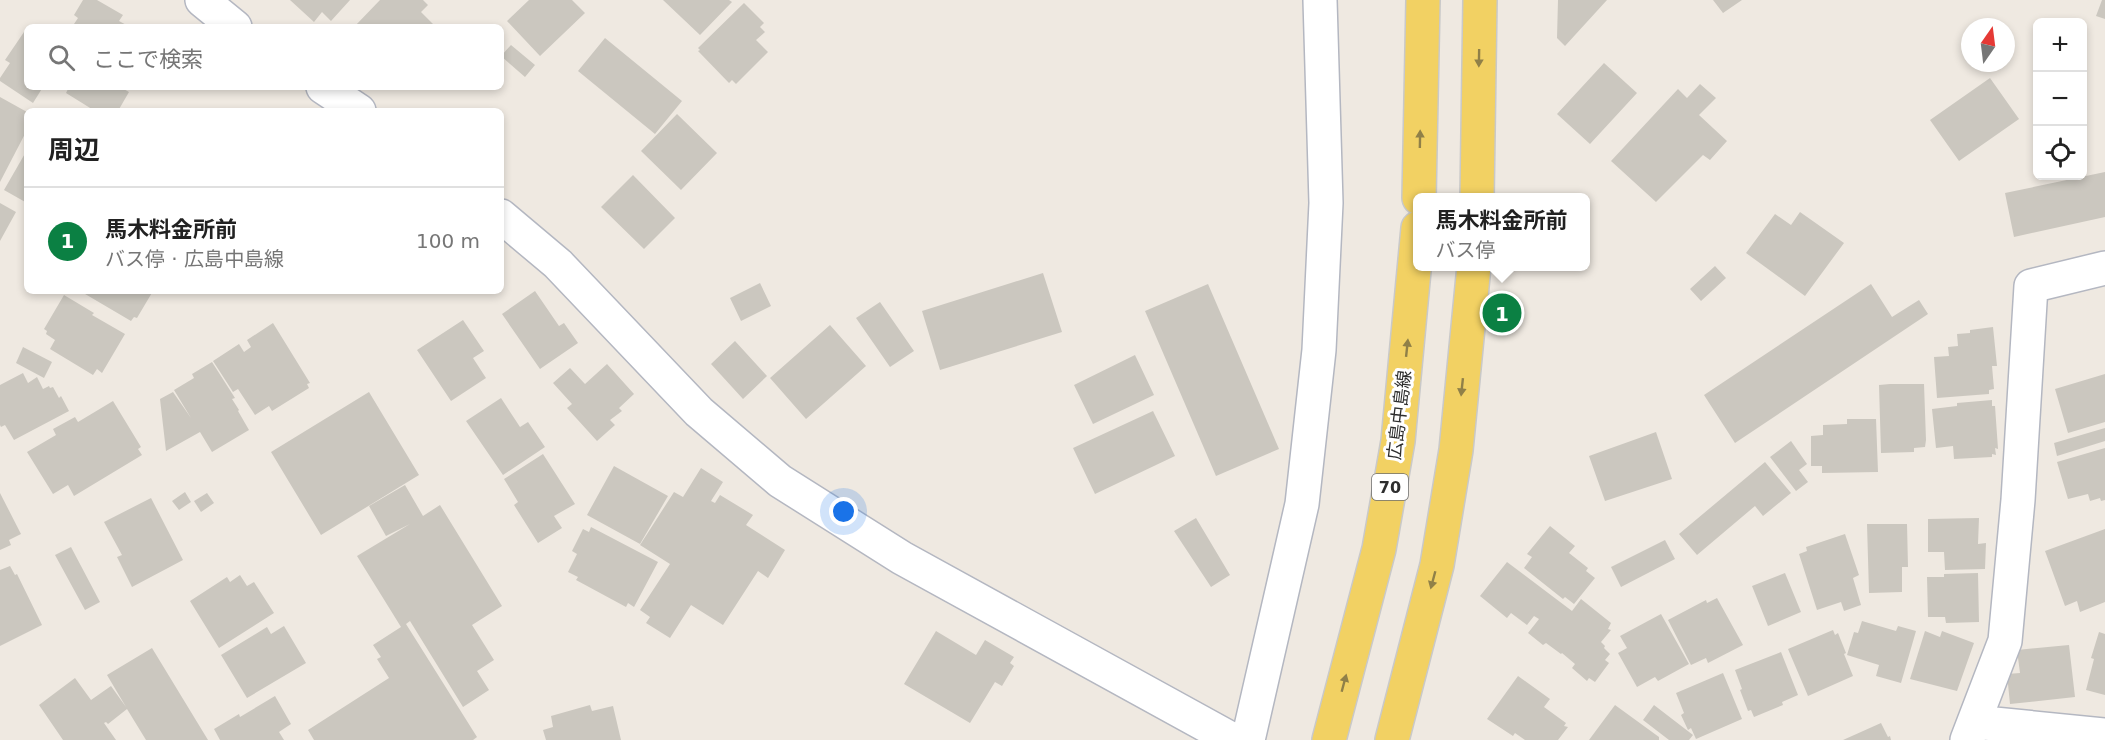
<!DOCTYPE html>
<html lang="ja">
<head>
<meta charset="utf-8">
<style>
	:root { --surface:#fff; --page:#f6f6f6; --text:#222; --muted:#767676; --line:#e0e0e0; --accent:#0b8043 }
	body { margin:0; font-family:"DejaVu Sans","Noto Sans JP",sans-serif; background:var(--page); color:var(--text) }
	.controls { position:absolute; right:18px; top:18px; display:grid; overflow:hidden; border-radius:9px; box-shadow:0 3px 9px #0003 }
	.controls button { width:54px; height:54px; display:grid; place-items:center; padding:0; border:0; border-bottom:2px solid var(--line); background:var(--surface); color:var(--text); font:30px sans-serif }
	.compass { position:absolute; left:1961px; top:18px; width:54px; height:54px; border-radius:50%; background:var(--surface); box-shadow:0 3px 9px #0003; rotate:14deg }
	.you { position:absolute; left:844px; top:512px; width:21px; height:21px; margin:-15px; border:4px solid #fff; border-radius:50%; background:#1a73e8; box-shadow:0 0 0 9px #1a73e833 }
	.badge { display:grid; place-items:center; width:39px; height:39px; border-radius:50%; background:var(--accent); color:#fff; font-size:20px; font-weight:700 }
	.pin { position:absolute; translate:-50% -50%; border:3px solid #fff; box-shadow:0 2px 6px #0006 }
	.popup { position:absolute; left:1413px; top:193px; width:177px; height:78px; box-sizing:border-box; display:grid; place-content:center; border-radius:9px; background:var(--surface); filter:drop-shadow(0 2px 4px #0005); font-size:20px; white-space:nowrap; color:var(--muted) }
	.popup b { font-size:22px; color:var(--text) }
	.popup::after { content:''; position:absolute; left:50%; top:100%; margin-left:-12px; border:12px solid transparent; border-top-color:var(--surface) }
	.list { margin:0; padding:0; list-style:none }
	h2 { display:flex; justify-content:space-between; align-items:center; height:78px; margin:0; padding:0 24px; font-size:26px }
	h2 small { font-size:20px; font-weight:400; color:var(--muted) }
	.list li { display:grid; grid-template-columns:39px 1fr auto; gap:18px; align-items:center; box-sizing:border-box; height:108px; padding:0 24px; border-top:2px solid var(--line) }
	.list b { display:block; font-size:22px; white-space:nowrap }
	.list p { margin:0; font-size:20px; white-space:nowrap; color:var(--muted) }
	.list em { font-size:20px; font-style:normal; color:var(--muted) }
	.icon { flex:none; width:33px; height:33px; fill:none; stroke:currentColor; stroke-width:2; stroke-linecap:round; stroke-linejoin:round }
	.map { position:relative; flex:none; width:2105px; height:740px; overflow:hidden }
	.search { position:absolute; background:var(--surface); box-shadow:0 3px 9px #0003; left:24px; top:24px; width:480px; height:66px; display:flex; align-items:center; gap:15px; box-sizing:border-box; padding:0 21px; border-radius:9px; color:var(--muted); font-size:22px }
	.panel { position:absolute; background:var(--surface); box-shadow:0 3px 9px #0003; left:24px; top:108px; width:480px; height:186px; border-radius:9px }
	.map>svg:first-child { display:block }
	.building { fill:#cbc7bf }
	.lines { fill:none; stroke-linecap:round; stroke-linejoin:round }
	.minor-casing { stroke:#b4b7c1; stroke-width:36 }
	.tertiary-casing { stroke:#b4b7c1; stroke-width:36 }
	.primary-casing { stroke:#c9c9c9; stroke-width:36 }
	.minor { stroke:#fff; stroke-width:33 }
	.tertiary { stroke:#fff; stroke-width:33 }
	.primary { stroke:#f2d163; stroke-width:33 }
	.oneway { fill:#908048 }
	.labels { text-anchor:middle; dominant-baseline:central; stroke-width:6; stroke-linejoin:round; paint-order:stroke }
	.shield { fill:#fff; stroke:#6d6d6d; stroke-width:1.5 }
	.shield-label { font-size:16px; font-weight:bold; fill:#2e2e2e }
	.street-label { font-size:18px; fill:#2e2e2e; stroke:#fff }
</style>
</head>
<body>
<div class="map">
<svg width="2105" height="740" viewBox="0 0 2105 740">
	<rect width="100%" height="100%" fill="#efe9e1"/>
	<path class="building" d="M83,0h14l26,15 -4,6 11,6h-58l6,-9 -4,-3z
		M290,0h60l-19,21 -9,-9 -8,10z
		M380,0h43l5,5 -7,7 15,15h-82z
		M529,0h43l13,13 -45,43 -33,-35z
		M663,0h66l3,2 -32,33z
		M1558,0h49l-42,46 -8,-8z
		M1713,0h29l-19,13z
		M2102,0h3v19l-9,-3z
		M744,3l20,20 -4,4 5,5 -9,8 12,12 -32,32 -4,-4 -3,3 -31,-32 2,-1 -2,-2z
		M24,32l3,2v53h16l-10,16 -33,-22v-3l10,-15 -5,-3z
		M605,38l77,63 -27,33 -77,-63z
		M511,45l24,20 -10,12 -24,-21z
		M1604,63l33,30 -47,51 -33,-30z
		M1990,78l29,41 -60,42 -29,-41z
		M1700,84l16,14 -17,17 28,26 -17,19 -7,-5 -47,47 -45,-41 67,-72 9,9z
		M69,87h51l9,5 -11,19h-23l-29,-18z
		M0,97l27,15v18l-27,52z
		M677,114l40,39 -36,37 -40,-39z
		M27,150v53l-23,-13z
		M2105,172v45l-91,20 -9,-44z
		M633,175l42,43 -31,31 -43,-42z
		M0,203l16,9 -16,29z
		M1800,212l44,31 -39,53 -59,-43 29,-39 16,11z
		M1715,266l11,12 -25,23 -11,-12z
		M1043,273l19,59 -122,38 -18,-59z
		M760,283l11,23 -30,15 -11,-23z
		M1208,284l71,165 -63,27 -71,-165z
		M1871,284l21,33 27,-17 9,14 -193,129 -31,-48z
		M80,291h73l-16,27 -3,-1 -3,4z
		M535,291l24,35 5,-3 14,20 -38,26 -38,-55z
		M64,295l30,18 -2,2 33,19 -23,39 -5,-4 -4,6 -43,-26 5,-9 -9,-6 1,-3 -3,-2z
		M880,302l34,49 -24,16 -34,-49z
		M463,320l21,31 -11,7 13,20 -35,23 -34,-51z
		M273,323l37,60 -3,1 2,4 -37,23 -3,-5 -14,9 -17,-26 -5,3 -20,-31 26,-17 5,8 7,-5 -4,-7z
		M830,325l36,41 -60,53 -36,-41z
		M1993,327l4,39h-5l2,23 -5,1v4l-52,4 -3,-41 15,-1 -1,-9 10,-1 -1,-12 13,-1v-3z
		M735,341l32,35 -24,23 -32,-35z
		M23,347l29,15 -8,16 -28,-15z
		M1135,355l19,40 -61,29 -19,-39z
		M212,362l23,36 -3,1 7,11 -1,1 11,19 -37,22 -12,-20 -34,19 -6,-52 13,-7 18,26 -17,-28 20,-12 -2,-4z
		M607,364l27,30 -15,14 3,3 -12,9 5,5 -18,16 -30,-33 5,-4 -19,-21 17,-15 15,16z
		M23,373l5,10 9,-6 6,12 6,-3 1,2 3,-1 6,11 2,-2 8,15 -55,29 -9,-15 -4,2 -1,-2v-40z
		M2105,374v48l-37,11 -13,-44z
		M1890,384h34l2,56 -1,7 -11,1v4l-33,1 -2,-68z
		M369,392l50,83 -98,60 -50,-83z
		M501,398l19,29 8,-5 17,25 -42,28 -37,-54z
		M1992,400v6h3l3,43 -3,-1 1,7 -4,-1v3l-38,2 -1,-13 -17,2 -4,-39 25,-3v-3z
		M113,401l28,46 -3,2 4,6 -68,41 -6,-11 -15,9 -26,-42 29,-17 -3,-6 22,-12 3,5z
		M1153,411l22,45 -80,38 -22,-46z
		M1847,419h29l2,53 -56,1v-7h-11v-30l12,-1v-10l24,-1z
		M2105,428v13l-48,15 -3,-13z
		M1656,432l16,47 -67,22 -16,-45z
		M1791,441l16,23 -8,6 9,12 -12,9 -26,-34z
		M2105,448v52l-4,1 -1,-3 -10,3 -2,-7 -20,5 -11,-37z
		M543,454l32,50 -21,12 8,12 -24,15 -24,-38 4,-3 -14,-23z
		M1765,462l26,31 -28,23 -8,-10 -58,49 -18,-21z
		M614,466l54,30 -28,48 -53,-29z
		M701,468l22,14 -12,19 4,2 5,-8 33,20 -7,10 39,25 -17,28 -10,-7 -35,54 -32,-20 -21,33 -24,-15 4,-6 -10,-7 30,-46 -30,-19 34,-53 9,5z
		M405,485l18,31 17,-11 62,101 -30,19 22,35 -17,11 12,19 -26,17 -53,-86 -4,3 71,113 -4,3h-159l-6,-10 81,-52 -12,-19 4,-2 -8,-12 28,-18 -44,-71 53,-32 -24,12 -17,-30z
		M185,492l6,10 -12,8 -7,-9z
		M0,493l21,41 -12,6 2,5 -11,5z
		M207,493l7,10 -13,9 -7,-11z
		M151,498l32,62 -51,27 -15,-30 5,-2 -18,-33z
		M1196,518l34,57 -19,12 -37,-56z
		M1979,518l-1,26 8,-1 -1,26 -40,1 -1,-18h-16v-33z
		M1867,524h40l1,43h-6v25l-33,1z
		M1550,526l25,20 -6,7 19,15 -2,3 9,7 -21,26 -9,-7 -2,2 -39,-31 8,-11 -5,-3z
		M591,527l67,35 -24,45 -6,-4 -2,4 -50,-27 2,-3 -10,-5 9,-18 -5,-3 11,-22 6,3z
		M2105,529v73l-25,10 -3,-11 -12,5 -20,-55z
		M1845,534l14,41 -6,3 8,27 -17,6 -3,-9 -24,8 -18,-56 8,-3 -1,-4z
		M1665,540l10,19 -54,28 -10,-20z
		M71,547l29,55 -15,8 -30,-55z
		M1507,562l65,49 9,-12 30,24 -3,6 3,1 -10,12 4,4 -1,2 6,6 -5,6 4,3 -14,19 -6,-4 -2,3 -15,-13 3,-4 -13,-11 -1,1 -15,-11 -3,2 -15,-12 11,-14 -5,-3 -7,9 -16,-12 -4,5 -27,-22z
		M10,566l5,9 2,-1 25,51 -42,21v-76z
		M1785,573l16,39 -33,14 -16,-40z
		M1978,573l1,49 -33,1 -1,-6h-17l-1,-40h17v-3z
		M240,575l7,11 7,-4 20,31 -55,35 -29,-47 37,-24 3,5z
		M1717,598l26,47 -35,18 -2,-5 -15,7 -23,-45 38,-20 1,3z
		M1661,614l28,50 -31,17 -3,-4 -18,10 -19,-34 9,-5 -7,-12z
		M1862,621l34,10 2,-5 18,5 -15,52 -25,-7 3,-11 -32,-10 7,-23 4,1z
		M284,626l22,37 -59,35 -26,-43 46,-28 4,7z
		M1833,630l2,5 3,-2 8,20 -2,1 9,22 -45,20 -20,-47z
		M936,631l40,24 9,-15 29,17 -4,6 4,3 -12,20 -7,-4 -25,41 -66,-39z
		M1925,631l15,6 2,-6 32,12 -17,48 -47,-12z
		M2099,632l6,2v61l-19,-5 8,-31 -3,-1z
		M2069,645l6,52 -65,7 -3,-30 13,-1 -3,-23z
		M152,648l56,92h-62l-19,-31 -19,15 -2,-2 -2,1 12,17h-53l-24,-35 36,-27 16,22 20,-14 15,21 -19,-32z
		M1781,652l17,43 -16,7 1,3 -29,12 -3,-7 -3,1 -8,-21 2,-1 -7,-19z
		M1723,673l19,46 -46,20 -5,-11 -3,2 -7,-15 3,-2 -8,-20z
		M1518,676l32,23 -6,8 22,16 -2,3 4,1 -10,13h-33l-10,-7 -2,3 -26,-17z
		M275,696l16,28 -12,8 5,8h-64l-6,-11 25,-15 1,3z
		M590,705l2,6 21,-5 8,34h-75l-3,-10 10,-3 -2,-11z
		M1615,705l44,32v3h-70z
		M1654,705l39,30 -4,5h-20l-26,-20z
		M1881,723l7,14 2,-1 1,4h-48z"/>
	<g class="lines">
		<defs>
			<path id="minor" d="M1974,722l131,13
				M1248,740l54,-236 17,-154 7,-147 -6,-203
				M1967,740l38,-99 13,-141 13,-214 74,-18"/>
			<path id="tertiary" d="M202,0l33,27
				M323,87l36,24
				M501,216l57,48 141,148 81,69 122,77 331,182"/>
			<path id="primary" d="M1419,198l4,-198
				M1477,198l3,-198
				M1329,740l50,-191 19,-108 20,-213
				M1392,740l45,-175 19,-115 18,-184"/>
		</defs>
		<use href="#minor" class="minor-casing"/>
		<use href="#tertiary" class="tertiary-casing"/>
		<use href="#primary" class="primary-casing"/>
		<use href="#minor" class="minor"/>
		<use href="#tertiary" class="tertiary"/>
		<use href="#primary" class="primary"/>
	</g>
	<defs><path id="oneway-solid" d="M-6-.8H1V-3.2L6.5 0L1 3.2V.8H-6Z" transform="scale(1.5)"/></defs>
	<g class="oneway">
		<use href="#oneway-solid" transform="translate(1479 58) rotate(91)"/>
		<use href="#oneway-solid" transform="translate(1420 139) rotate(-89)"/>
		<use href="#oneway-solid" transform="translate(1407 348) rotate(-84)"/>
		<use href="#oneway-solid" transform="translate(1462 387) rotate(96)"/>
		<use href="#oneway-solid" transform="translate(1433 580) rotate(105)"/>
		<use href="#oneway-solid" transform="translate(1344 683) rotate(-75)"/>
	</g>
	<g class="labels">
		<rect class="shield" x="1372" y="474" width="36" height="26" rx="4.5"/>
		<g class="shield-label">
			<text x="1390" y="487">70</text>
		</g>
		<g class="street-label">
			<text transform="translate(1399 415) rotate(-83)">広島中島線</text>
		</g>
	</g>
</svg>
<div class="controls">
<button>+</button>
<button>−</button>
<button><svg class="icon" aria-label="locate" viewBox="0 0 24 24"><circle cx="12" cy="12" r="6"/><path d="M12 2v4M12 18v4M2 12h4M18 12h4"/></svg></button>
</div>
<svg class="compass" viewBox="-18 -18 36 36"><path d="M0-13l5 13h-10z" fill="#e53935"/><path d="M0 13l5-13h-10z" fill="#767676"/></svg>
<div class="you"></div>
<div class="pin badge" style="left:1502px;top:313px">1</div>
<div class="popup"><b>馬木料金所前</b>バス停</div>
<div class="search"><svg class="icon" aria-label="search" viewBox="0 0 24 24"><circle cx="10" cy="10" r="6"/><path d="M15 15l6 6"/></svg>ここで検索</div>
<section class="panel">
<h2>周辺<small></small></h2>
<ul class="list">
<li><span class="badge">1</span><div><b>馬木料金所前</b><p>バス停 · 広島中島線</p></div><em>100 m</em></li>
</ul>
</section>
</div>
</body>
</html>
